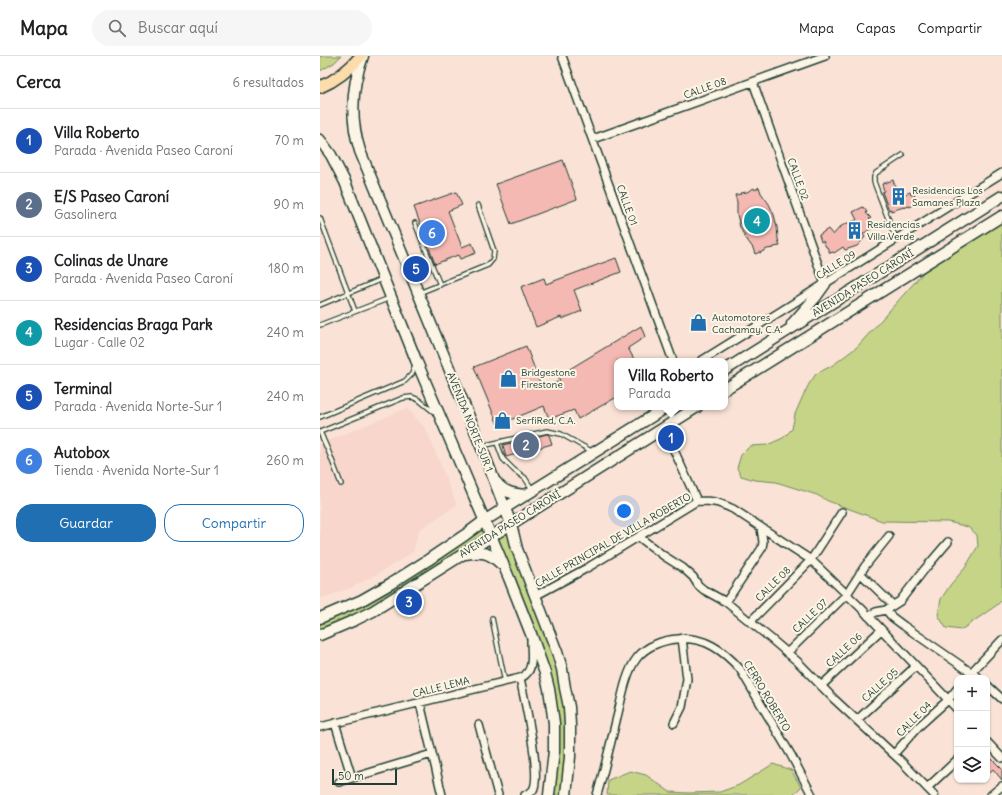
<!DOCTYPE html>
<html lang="es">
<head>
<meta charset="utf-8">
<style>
	:root { --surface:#fff; --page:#f6f6f6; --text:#202124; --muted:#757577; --line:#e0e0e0; --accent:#1f6fb2 }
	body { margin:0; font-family:Delius,sans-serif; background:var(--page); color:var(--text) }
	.controls { position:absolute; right:12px; bottom:12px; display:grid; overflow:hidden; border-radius:8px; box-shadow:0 1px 3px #0004 }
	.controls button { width:36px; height:36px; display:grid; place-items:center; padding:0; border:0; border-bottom:1px solid var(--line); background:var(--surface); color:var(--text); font:20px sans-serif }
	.scale { position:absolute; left:12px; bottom:10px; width:65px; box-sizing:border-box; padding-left:4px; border:2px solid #1f3d34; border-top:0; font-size:11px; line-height:14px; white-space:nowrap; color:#1f3d34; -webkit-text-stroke:3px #fcf5e5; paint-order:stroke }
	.you { position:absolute; left:304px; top:455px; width:14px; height:14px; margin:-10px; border:3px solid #fff; border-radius:50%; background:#1a73e8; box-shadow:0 0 0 6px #1a73e833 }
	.badge { display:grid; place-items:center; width:26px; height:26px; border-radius:50%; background:var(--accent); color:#fff; font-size:13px; font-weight:700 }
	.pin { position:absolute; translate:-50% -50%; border:2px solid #fff; box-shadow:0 1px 4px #0006 }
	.popup { position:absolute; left:294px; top:302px; width:114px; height:52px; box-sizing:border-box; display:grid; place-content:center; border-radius:8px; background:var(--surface); filter:drop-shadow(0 1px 3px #0005); font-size:13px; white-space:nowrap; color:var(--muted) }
	.popup b { font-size:15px; color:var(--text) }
	.popup::after { content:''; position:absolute; left:50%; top:100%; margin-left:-8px; border:8px solid transparent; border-top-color:var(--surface) }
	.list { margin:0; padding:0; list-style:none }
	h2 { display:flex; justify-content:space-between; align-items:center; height:52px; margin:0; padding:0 16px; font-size:17px }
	h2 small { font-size:13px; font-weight:400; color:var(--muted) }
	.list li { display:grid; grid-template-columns:26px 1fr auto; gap:12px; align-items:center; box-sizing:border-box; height:64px; padding:0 16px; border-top:1px solid var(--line) }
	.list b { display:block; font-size:15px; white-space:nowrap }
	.list p { margin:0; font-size:13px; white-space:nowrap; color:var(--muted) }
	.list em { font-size:13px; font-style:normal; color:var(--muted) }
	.actions { display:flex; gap:8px; padding:12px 16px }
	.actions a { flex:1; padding:9px 0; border:1px solid var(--accent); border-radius:16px; text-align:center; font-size:14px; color:var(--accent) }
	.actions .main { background:var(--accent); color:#fff }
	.icon { flex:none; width:22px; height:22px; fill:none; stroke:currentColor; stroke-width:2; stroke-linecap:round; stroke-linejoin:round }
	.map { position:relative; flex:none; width:682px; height:739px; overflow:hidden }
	header { display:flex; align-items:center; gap:24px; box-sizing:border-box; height:56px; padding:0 20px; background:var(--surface); border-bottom:1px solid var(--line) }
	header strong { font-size:19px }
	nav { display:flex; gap:22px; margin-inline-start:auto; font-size:14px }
	.search { width:280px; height:36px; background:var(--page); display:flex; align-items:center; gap:10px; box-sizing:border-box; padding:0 14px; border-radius:22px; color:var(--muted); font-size:15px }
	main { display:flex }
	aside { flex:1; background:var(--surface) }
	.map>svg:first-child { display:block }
	.built { fill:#f8d6cc }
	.green { fill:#c6d488; stroke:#72885e }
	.building { fill:#f5b9b3; stroke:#1f3d34 }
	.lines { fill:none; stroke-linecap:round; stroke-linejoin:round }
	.lane-casing { stroke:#1f3d34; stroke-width:6 }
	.street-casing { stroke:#1f3d34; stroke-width:10 }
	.secondary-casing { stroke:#1f3d34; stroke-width:13 }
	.primary-casing { stroke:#1f3d34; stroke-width:14 }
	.lane { stroke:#fcf5e5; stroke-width:3.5 }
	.street { stroke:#fcf5e5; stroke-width:7 }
	.secondary { stroke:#fcf5e5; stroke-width:10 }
	.primary { stroke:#fddcac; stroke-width:11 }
	.labels { text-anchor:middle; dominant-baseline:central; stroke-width:4; stroke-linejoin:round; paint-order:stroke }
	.street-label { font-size:10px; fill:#1f3d34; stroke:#fcf5e5 }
	.poi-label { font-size:10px; fill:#1f3d34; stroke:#fcf5e5; text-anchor:start }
</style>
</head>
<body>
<header>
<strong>Mapa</strong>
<div class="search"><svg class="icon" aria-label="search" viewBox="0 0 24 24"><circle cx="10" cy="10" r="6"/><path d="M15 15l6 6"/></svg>Buscar aquí</div>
<nav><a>Mapa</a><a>Capas</a><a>Compartir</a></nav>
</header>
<main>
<aside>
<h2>Cerca<small>6 resultados</small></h2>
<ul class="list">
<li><span class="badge" style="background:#1a4fb4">1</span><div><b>Villa Roberto</b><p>Parada · Avenida Paseo Caroní</p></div><em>70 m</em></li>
<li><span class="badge" style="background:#5c6f8a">2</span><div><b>E/S Paseo Caroní</b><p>Gasolinera</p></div><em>90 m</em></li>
<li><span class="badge" style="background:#1a4fb4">3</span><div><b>Colinas de Unare</b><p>Parada · Avenida Paseo Caroní</p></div><em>180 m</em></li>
<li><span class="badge" style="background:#0f9aa8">4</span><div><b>Residencias Braga Park</b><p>Lugar · Calle 02</p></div><em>240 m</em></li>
<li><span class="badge" style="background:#1a4fb4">5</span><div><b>Terminal</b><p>Parada · Avenida Norte-Sur 1</p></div><em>240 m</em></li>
<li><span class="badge" style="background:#3f7fe0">6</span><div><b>Autobox</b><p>Tienda · Avenida Norte-Sur 1</p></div><em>260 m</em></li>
</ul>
<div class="actions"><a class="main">Guardar</a><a>Compartir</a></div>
</aside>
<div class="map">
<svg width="682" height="739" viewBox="0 0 682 739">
	<rect width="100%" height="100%" fill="#fae3d6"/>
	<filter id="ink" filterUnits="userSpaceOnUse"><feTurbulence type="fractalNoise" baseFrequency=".025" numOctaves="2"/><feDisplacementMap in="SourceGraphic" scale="8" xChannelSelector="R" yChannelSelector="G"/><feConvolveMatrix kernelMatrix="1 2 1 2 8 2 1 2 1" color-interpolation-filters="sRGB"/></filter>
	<g filter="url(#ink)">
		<path class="built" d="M87,352l19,21 31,76 -38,25 -6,22 -32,20 -28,15 -33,12v-155z"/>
		<path class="green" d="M0,0h21l-7,7 -14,8z
			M682,160v384l-5,5 -36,25 -15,-2 -8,-13 3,-16 10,-15 14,-16 13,-22 -1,-11 -9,-8 -20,-5 -66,-1 -54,-20 -11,-6 -41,-13 -21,-2 -14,-4 -4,-8 4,-13 9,-9 17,-1 16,-7 9,-9 3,-15 7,-16 7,-14 7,-10 17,-9 24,-18 81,-91z
			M164,465l7,16 20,-13 54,164 1,107h-17l4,-30 -4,-76 -58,-152 -118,74 -53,24v-17l18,-7z
			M453,708l18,6 10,17 -8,8h-186l1,-15 22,-9 16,4 24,17 19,1 31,-1 19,-7z"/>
		<path class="building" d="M243,104l14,39 -66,25 -15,-40z
			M573,124l4,12 4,-1 2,4 7,-3 1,3 3,-1 3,10 -8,3v-1l-5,2v-1l-13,4v-2l-2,1 -7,-18 2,-1 -2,-7z
			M439,131l2,6 8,11 5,11 3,12 1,12 2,7 -6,1v1l-7,1 -7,4v-1l-5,2 -2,-6 -8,-11 -5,-10 -3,-13v-12l-2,-7 6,-1 -1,-1 7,-1 7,-4 1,2z
			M136,136l6,13 -14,6 14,36 10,-4 4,10 -16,6 -2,-4 -23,9 -21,-57z
			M543,151l4,5 -1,1 5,5 -2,1 5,5 -3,2 1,2 -9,6 2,3 -4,5 -4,4 -12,4 -2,-3 -9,6 -1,-1 -3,1 -3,-6h-1l-3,-6 -2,1 -2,-7 9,-6 5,6 7,-8 5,-3 12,-4 -4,-8z
			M296,202l5,14 -47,18 8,21 -20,8 -1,-2 -25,10 -15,-40 23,-9 2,6z
			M321,270l4,11 -17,11 7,13h-18v36l-39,22 -4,-9 -25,9 -5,-13 -46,19 -24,-58 52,-21 16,42 18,-7 -2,-5z
			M227,378l2,1 3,9 -46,13 -3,-12z
			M672,703l10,10v11l-9,-11 -6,6v-11z"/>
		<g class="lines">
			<defs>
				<path id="lane" d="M0,162l35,93
					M95,167l25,62
					M576,183l-22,-57v-5l2,-4 27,-18
					M99,237l69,-28 5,-6 1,-8 -16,-46
					M0,249l62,-26
					M0,269l70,-27
					M0,361l85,-36 7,-7 3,-9
					M0,376l83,-34 9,-1 7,3 16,13
					M0,376l10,23 11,29
					M177,387l6,16 11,11 11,8 7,11
					M162,390l65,-15 14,3 32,18
					M172,562l13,64"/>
				<path id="street" d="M242,0l111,305
					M433,26l72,202
					M273,83l232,-83
					M381,305l301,-188
					M345,371l8,21 24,53
					M319,481l25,19 19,12 10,9 5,8 6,5 22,12 44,36 28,24 36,37 68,63 32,33
					M540,517l33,32
					M215,540l52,-28 110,-67c17,0 21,1 36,8l78,51 50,48 96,101
					M406,546l36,-54 1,-6 -2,-14
					M566,554l6,7 12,9 75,52
					M548,560l8,-4 10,-2 14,-9 24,-31 24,-28
					M430,566l61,-62 31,-48
					M467,597l60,-59 18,-28 24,-30
					M200,622c4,19 22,98 13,112 -2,3 -5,4 -8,5
					M646,622l36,-38
					M667,629l15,14
					M501,630l60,-56
					M100,647l22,92
					M537,664l59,-54
					M15,667l17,55
					M354,667l8,-16 5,-28 -5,-41
					M159,669l19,70
					M0,671l200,-49c2,-1 5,-2 6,-4 8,-7 5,-23 5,-33
					M667,686l15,16
					M574,698l24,-27 30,-27 9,-11
					M19,726l93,-28
					M607,732l30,-28
					M277,739c7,-24 13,-49 19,-74 5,-18 9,-48 21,-63 9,-12 26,-18 40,-19 27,-3 46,11 63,30l51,86 21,40
					M671,739l11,-9"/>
				<path id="secondary" d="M43,0c-12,32 -13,63 -3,95l121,295 30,78 6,25 40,103 5,17 3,19 4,19 1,18v32l-4,38
					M0,84l11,15 14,27 71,178 93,218 22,56 9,25 5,14 4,16 5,34v28l-5,44
					M472,268l23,-26 10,-14
					M405,314l277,-174
					M405,333l277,-173
					M176,426c8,11 18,12 30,13
					M145,498c17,-3 24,-2 36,10
					M0,562l42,-18 28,-16 38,-24 37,-25 19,-14 183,-114
					M0,579l35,-15 18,-9 324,-204"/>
				<path id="primary" d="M0,31c17,-7 29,-17 41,-31"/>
			</defs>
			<use href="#lane" class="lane-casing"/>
			<use href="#street" class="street-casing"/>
			<use href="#secondary" class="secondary-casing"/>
			<use href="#primary" class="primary-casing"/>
			<use href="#lane" class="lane"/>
			<use href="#street" class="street"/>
			<use href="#secondary" class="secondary"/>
			<use href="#primary" class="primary"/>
		</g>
	</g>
	<defs>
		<symbol id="building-bare" viewBox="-9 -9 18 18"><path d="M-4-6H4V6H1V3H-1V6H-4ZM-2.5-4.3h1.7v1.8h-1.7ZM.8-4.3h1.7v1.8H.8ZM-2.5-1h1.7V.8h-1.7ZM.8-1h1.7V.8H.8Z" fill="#1f6fb2" stroke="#fcf5e5" stroke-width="2.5" paint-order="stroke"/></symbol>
		<symbol id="shop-bare" viewBox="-9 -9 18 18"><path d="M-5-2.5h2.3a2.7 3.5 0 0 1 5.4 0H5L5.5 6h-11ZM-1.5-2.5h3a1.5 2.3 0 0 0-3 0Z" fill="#1f6fb2" stroke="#fcf5e5" stroke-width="2.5" paint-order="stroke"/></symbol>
	</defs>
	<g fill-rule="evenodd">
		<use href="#building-bare" x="566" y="128" width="25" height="25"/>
		<use href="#building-bare" x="522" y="162" width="25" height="25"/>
		<use href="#shop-bare" x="366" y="254" width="25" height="25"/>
		<use href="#shop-bare" x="176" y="310" width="25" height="25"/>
		<use href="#shop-bare" x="170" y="352" width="25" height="25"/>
	</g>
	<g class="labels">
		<g class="street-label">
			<text transform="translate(385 32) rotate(-20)">CALLE 08</text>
			<text transform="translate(478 123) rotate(70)">CALLE 02</text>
			<text transform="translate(307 149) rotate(70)">CALLE 01</text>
			<text transform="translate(516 209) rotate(-32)">CALLE 09</text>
			<text transform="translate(543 227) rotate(-32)">AVENIDA PASEO CARONÍ</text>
			<text transform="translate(150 366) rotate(68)">AVENIDA NORTE-SUR 1</text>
			<text transform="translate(190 468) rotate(-32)">AVENIDA PASEO CARONÍ</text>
			<text transform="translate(293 484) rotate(-30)">CALLE PRINCIPAL DE VILLA ROBERTO</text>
			<text transform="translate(453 528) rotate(-45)">CALLE 08</text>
			<text transform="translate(490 560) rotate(-44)">CALLE 07</text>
			<text transform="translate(524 594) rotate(-43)">CALLE 06</text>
			<text transform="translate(560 629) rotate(-42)">CALLE 05</text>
			<text transform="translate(121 631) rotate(-14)">CALLE LEMA</text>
			<text transform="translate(447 640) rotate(59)">CERRO ROBERTO</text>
			<text transform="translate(594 663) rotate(-45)">CALLE 04</text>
		</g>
		<g class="poi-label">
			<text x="592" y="134">Residencias Los<tspan x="592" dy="12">Samanes Plaza</tspan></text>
			<text x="547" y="168">Residencias<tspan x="547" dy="12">Villa Verde</tspan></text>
			<text x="392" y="261">Automotores<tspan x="392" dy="12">Cachamay, C.A.</tspan></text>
			<text x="201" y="316">Bridgestone<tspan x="201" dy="12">Firestone</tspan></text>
			<text x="196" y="364">SerfiRed, C.A.</text>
		</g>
	</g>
</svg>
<div class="controls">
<button>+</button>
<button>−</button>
<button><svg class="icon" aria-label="layers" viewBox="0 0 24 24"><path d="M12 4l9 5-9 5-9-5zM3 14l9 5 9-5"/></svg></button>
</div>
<div class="scale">50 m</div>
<div class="you"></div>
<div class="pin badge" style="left:351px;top:382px;background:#1a4fb4">1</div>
<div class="popup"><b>Villa Roberto</b>Parada</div>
<div class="pin badge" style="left:206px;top:389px;background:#5c6f8a">2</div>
<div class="pin badge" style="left:89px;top:546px;background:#1a4fb4">3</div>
<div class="pin badge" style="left:437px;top:165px;background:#0f9aa8">4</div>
<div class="pin badge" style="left:96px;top:213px;background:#1a4fb4">5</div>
<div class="pin badge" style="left:112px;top:177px;background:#3f7fe0">6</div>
</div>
</main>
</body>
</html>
